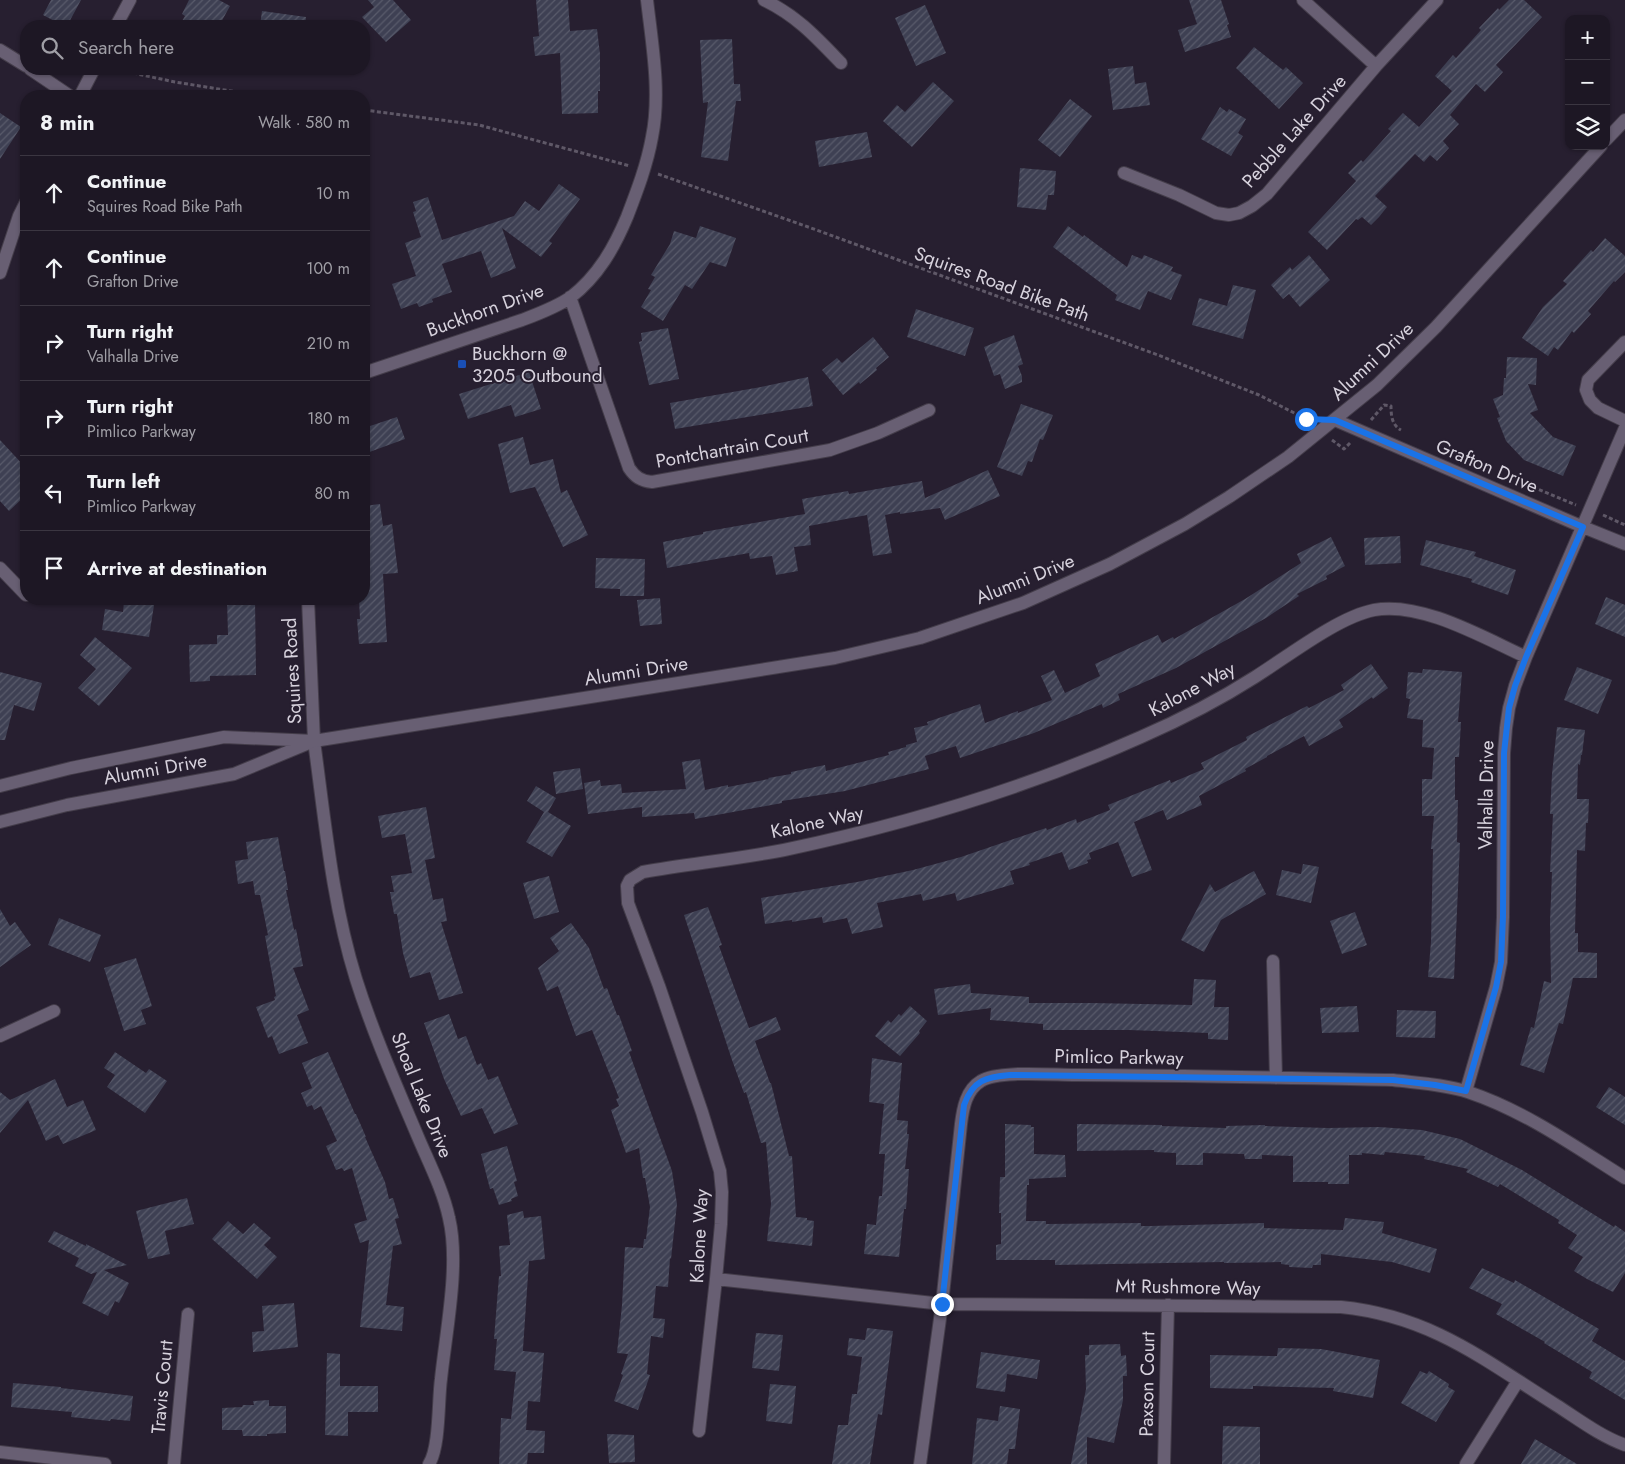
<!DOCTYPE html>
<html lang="en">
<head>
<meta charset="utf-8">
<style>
	:root { --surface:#1d1724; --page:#2a2431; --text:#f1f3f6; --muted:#a09fa6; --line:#3b3641 }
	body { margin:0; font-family:Jost,sans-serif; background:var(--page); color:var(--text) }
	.controls { position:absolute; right:15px; top:15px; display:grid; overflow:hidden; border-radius:10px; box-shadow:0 1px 4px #0004 }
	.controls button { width:45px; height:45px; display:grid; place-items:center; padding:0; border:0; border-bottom:1px solid var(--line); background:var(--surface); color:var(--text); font:25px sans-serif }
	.stop { position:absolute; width:15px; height:15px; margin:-11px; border:4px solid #1a73e8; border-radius:50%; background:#fff }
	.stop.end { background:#1a73e8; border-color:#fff; box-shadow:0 1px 5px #0008 }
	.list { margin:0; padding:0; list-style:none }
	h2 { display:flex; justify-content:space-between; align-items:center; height:65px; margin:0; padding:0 20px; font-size:21px }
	h2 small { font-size:16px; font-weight:400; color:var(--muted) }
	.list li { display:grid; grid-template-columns:32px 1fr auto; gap:15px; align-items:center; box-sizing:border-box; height:75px; padding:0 20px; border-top:1px solid var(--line) }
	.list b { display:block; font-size:19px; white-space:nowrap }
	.list p { margin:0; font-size:16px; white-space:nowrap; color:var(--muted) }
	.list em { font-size:16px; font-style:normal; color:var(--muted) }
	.icon { flex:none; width:28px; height:28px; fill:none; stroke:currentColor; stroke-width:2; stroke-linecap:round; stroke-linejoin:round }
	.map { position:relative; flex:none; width:1625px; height:1464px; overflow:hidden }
	.search { position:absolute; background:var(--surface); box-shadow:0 1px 4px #0004; left:20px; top:20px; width:350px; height:55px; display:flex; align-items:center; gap:12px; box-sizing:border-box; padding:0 18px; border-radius:20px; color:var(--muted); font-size:19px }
	.panel { position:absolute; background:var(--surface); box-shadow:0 1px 4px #0004; left:20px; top:90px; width:350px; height:515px; border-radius:20px }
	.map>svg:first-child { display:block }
	.building { fill:url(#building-hatch) }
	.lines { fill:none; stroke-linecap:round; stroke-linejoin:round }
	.minor-casing { stroke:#443d4a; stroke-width:14 }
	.tertiary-casing { stroke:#443d4a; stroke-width:14 }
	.path { stroke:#5f5867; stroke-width:3; stroke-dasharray:4 2.5; stroke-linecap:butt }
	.minor { stroke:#685f73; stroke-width:12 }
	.tertiary { stroke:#685f73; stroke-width:12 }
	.route { stroke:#1a73e8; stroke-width:6 }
	.transit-dot { fill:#1a4fb4; stroke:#271f30; stroke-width:2 }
	.labels { text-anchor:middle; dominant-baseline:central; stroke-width:4; stroke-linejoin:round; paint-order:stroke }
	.street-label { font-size:19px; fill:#d7d2dd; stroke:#271f30 }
	.poi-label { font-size:19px; fill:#d7d2dd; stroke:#271f30; text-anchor:start }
</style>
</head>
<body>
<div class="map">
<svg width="1625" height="1464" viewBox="0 0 1625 1464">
	<defs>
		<pattern id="building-hatch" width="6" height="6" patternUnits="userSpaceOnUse" patternTransform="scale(1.25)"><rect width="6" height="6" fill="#3e4053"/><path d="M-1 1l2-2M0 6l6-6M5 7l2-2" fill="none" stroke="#595b6b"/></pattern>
	</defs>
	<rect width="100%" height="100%" fill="#271f30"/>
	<path class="building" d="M51,0h30l-14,26h-3l-21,-11z
		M189,0h30l11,6 -11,20h-40l6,-10 -3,-2z
		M368,0h25l18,20 -25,22 -24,-25 12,-10z
		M536,0h32l2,31 27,-2 3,25v37h-2v22l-36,1 -2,-61 -25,3 -2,-19 6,-1z
		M1189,0h32l8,24 -2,1 4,12 -46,15 -7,-22 19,-6z
		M1509,0h15l18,17 -46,48 7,7 -18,20 -9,-8 -26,31 9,9 -16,17 6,7 -12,13 -7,-6 -6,7 -9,-8 -40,42 12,11 -8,10 -8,8 -9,-8 -4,3 -2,-1 -29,31 -19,-18 48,-51 -8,-8 13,-13 2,2 28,-31 -3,-2 15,-16 16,14 33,-36 -17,-15 18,-21 3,3 25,-28 -2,-2 19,-20 1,2z
		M925,5l21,48 -30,13 -21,-48z
		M262,11l44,6 -1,9h-45z
		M732,39l2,45h6l1,17h-5l-8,60 -27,-4 7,-55 -5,1 -3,-63z
		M1254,47l29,23 3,-3 17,16 -24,26 -43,-41z
		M1133,66l2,18 11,-2 4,23 -37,5 -5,-41z
		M933,82l21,19 -42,46 -29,-26 14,-16 8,7z
		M1070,99l22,17 -32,41 -22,-17z
		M1220,107l7,5 2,-3 17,10 -8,14 5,3 -12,20 -30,-17z
		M0,113l21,14 -21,32z
		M867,132l5,25 -53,10 -4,-26z
		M1020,168l36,3 -2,24h-6l-2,15 -29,-3z
		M559,184l21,15 -31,42 3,2 -11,14 -39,-29 14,40 -25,10 -10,-27 -39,13 10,28 -20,7 1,3 -14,5 -2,-4 -16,6 -9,-25 24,-8 -11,-33 16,-6 -8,-25 3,-1 -3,-9 15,-5 14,43 72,-24 11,-15 14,10z
		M700,226l36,12 -10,29 -16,-5 -18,27 -7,-4 -22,36 -22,-14 10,-17 -3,-1 7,-12 -4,-2 19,-31 4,-13 22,7z
		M1068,226l15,11 1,-2 43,32 5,-12 10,4 2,-4 29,12 -2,4 11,4 -11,25 -23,-9 -8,19 -25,-10 2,-5 -64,-48z
		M1605,238l20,18v16l-10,10 -1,-1 -26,30 3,3 -17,19 -2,-2 -14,19 -4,-3 -6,9 -26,-18 21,-31 24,-23 -4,-3 28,-31 2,2z
		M1309,255l21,25 -30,27 -11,-13 -6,5 -12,-14 19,-18 2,3z
		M1233,285l23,5 -13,49 -51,-14 7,-27 28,8z
		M916,309l58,19 -9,28 -58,-19z
		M668,328l11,51 -30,6 -10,-43 3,-1 -1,-8z
		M1014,335l9,29 -5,2 4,10v6l-17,7 -5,-15 -6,2 -10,-29z
		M873,337l16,20 -13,11 1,2 -17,14 -1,-2 -16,13 -21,-25 15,-12 5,5z
		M1507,357l30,1 -1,27 -8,-1 10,26 -8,3 23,24 23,9 -13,30 -39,-16 -18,-19 -9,-23 3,-1 -7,-18 10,-4 1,-17h2z
		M529,372l12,37 -26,8 -4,-12 -43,14 -9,-25z
		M808,377l5,29 -138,23 -5,-26 91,-16z
		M1021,404l32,11 -10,25 -3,-1 -8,23 -4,-1 -6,15 -25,-9z
		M397,417l8,22 -41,15v-26z
		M523,437l7,28 23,-6 8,34 6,-3 21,45 -25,12 -28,-60 -25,6 -12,-49z
		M0,440l26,28v27l-17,16 -9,-10z
		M988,470l12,26 -55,24 -5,-12 -40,6v-2l-15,3 7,38 -19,3 -6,-41 -58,11 2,19 -17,2 4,24 -22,4 -4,-19 -22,3 -1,-6 -82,15 -4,-26 40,-8v-2l102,-18 -3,-15 46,-8 1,3 73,-13 3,17z
		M380,504l3,22 9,-2 6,49 -15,1 4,68 -28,2 -2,-25h3l-1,-20h5v-93z
		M1400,536l1,27 -36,2 -1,-27z
		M1331,537l14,29 -19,10 1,3 -30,15 2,2 -33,22 -90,50 -58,26 2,6 -17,8 -1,-4 -68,29 -74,25 -4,-12 -31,10 4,13 -84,22 -63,10v2l-87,16 -1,-6 -52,4v-10l-54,7 -4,-31 16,-3 1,6 20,-2 1,9 64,-4 -4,-27 18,-3 5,31 23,-5v2l41,-8 -1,-1 23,-4v-2l34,-7 1,6 63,-16 -1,-3 18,-5v-2l11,-3 -3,-14 14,-3 -1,-3 53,-18 5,19 33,-12v2l34,-13 -11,-24 13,-6 11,23 35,-17 -5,-12 63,-29 4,8 11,-6 1,2 71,-40 56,-36 -4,-9z
		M1426,540l50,12 -2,4 42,14 -8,25 -37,-13 1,-3 -52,-14z
		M596,558l49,1 -1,37h-24v-7l-25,-1z
		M1606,597l19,8v32l-30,-13z
		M660,598l2,26 -22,2 -3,-26z
		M128,599h27l-6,38 -47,-7 3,-21 18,3 1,-10 4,1z
		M227,599h28l1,76 -46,1v5l-20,1 -1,-37 28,-1v-9h11z
		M95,637l37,31 -33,38 -21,-18 18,-19 -16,-14z
		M1371,664l17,24 -15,11 -1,-2 -33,23 4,7 -34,19 -5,-10 -37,20v1l-22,12 1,2 -47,25 3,9 -35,15 -4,-10 -29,12 18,48 -20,7 -14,-35 -29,11 2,6 -4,1 1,3 -19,7 -7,-18 -33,11 1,2 -20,6 4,13 -57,17 -2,-8 -32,8 -2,-7 -44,9 6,24 -31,7 -5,-16 -24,5 -1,-6 -30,5v-2l-27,4 -4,-26 96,-16 56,-12 48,-13 85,-29 1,2 29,-11 1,4 33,-13 -2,-5 62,-25 1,3 33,-14 -3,-6 46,-23 -1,-3 61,-31 2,2 35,-18 -3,-5z
		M1577,667l35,13 -14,34 -34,-14z
		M1423,669l39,3 -4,50h3l-2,35h-4v43h3l-1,42 3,1 -6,136 -26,-2 3,-35 2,-93h-2l3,-33h-12v-37h10l2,-31 -12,-1 1,-27 -16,-2 3,-19 -4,-1 2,-26 14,1z
		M0,672l42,11 -8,28 -20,-6 -9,35h-5z
		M1557,727l28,3 -3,25h-1l-1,10 -2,-1 -1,35h12l-1,24h-2l-1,28 -8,-1 -2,83h3v19l19,1v25h-24l-10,46 -4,-1 -15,50 -24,-8 11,-38 3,1 10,-47 7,2 -1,-61 2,-50h-2l3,-58h-3l2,-40z
		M580,768l3,21 -27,5 -3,-22z
		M536,786l20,12 -8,14 23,14 -19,31 -26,-15 18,-30 -17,-11z
		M426,807l9,51 -10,2 8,40 10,-2 4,23 -6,1 22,71 -24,7 -9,-28 -20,6 -7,-25 -6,-39h-3l-4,-22h4l-3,-16 21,-3 -7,-39 -23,4 -4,-22z
		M278,837l6,34h1l3,19h-2l8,40 2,-1 7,37 -10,2 16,42 -12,5 11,28 -29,11 -7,-18 -4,2 -12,-31 19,-7 -1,-3 2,-1 -11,-60 3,-1 -8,-40h-5l-2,-14 -15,3 -3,-23 13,-2 -2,-17z
		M1303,864l16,3 -8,36 -35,-8 6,-25 19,4z
		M1254,871l12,23 -45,26 -17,32 -23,-12 29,-56 5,8z
		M549,876l10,36 -25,7 -11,-36z
		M708,907l14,38 -3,1 30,82 27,-11 5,13 -26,11 15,42h1l18,73h3l4,61 11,1v2l7,1 -2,25 -45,-5 4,-37 -5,-62 -5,1 -15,-51 -2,1 -12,-33 -48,-145z
		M0,909l10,17 5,-4 16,23 -31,22z
		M1355,912l12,33 -25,9 -12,-33z
		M59,918l42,17 -11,27 -42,-17z
		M571,923l18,25 15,41 3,-1 10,27h2l13,36 -3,1 43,119 5,33 -6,55 -1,-1 -2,29 -12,-1 -3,32 12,1 -2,19 -12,-2 -4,38 3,1 -12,35 -24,-9 9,-26 -2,-1 7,-20 -11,-1 5,-48 3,-58 18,1 1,-9h2l4,-32 -5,-29h-2l-4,-30 -13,5 -15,-43 8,-4 -3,-7 3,-1 -27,-68 -16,6 -18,-50 -11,5 -9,-23 21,-17 -9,-13z
		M136,958l16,48 -11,4 5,14 -22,7 -20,-63z
		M1194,979l22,1 -2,27h15l-1,33 -20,-1v-6l-79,-3h-86v-6l-53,-4 1,-12 -53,7 -4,-26 36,-5 1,9 58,4v6h63l100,2z
		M910,1006l17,15 -8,10 1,2 -20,23 -25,-20 13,-16 3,3 8,-9 2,2z
		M1357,1006l2,26 -37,1 -2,-25z
		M1397,1010l39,1 -1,27 -39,-1z
		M449,1014l9,25 8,-3 11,29 4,-2 7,17 10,-4 20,48 -24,10 -12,-26 -21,8 -17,-37 -20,-56z
		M115,1052l31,21 3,-4 18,12 -22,32 -38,-26 8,-12 -11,-7z
		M328,1052l27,62h1l10,23h-1l20,45 4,17 4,-1 6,20 -4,1 7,25 -9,2 -7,59 18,2 -2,24 -42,-4 9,-87 -9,3 -6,-19 13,-4 -15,-52 -8,3 -2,-3 -6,2 -10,-24 11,-5 -16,-35 -7,4 -2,-5 -5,2 -6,-14 11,-5 -10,-25z
		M872,1058l30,5 -5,57 11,1 -1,13h2l-4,35h4l-3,40h-2l-5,48 -35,-3 3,-30 9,1 3,-29h3l3,-42h-6l5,-50 -15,-2z
		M55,1079l12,28 16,-7 13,30 -33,14 -5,-9 -12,6 -18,-41 -28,33v-41l10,8z
		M1609,1087l16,10v28l-29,-18z
		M1005,1124l26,1v2h3v27l31,1 1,22 -37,2v6h-2l-1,36h20v3l95,-1v3h9l114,-3v5l79,2 2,-12 39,4 -2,11 55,16 -7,24 -38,-11 -71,-8v11h-8l-1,3 -23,-1v-2l-8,-1v-2l-57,1v-1l-169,3v-5h-59v-15l5,-1v-31h-2l1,-36h5z
		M1077,1124l85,1v1l64,2v-2l39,-1v1l63,2 51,-1 43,3 38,9 62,31 92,57 1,-2 10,7v41l-12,19 -26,-13 -13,-8 9,-14 -15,-9 9,-13 -19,-12 1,-3 -59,-36 -2,3 -32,-15 2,-3 -44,-10 1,-3 -40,-4 -1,3 -22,-2v2h-13v29h-21v-2h-35v-26l-31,-1v4h-17l-1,-5 -41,-1v12h-27v-12l-22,-1v-2l-77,1z
		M507,1146l10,35 -3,1 4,14 -7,3 1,2 -13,4 -6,-17 -3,1 -9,-35z
		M187,1198l7,26 -29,7 5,23 -22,5 -12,-48z
		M523,1211l1,7 17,-2 4,43 -16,2 -6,88v2l21,2 -4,49 -12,-1 -2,29 19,1 -1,22h-16l-1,11h-28l2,-46 10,1 5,-47 -22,-2 3,-31h-3l5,-63h2l-2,-30 11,-1 -3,-30z
		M228,1221l15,13 11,-11 17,15 -7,7 13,12 -20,22 -45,-40z
		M54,1231l32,15v-2l41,21 -23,5 25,13 -10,20 -4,-2 -7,15 -26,-13 15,-31 -6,2 -16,-8 4,-8 -31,-16z
		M1482,1268l32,15 1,-3 84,49 -7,12 33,20v39l-36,-22 3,-6 -48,-29 1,-1 -49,-28 6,-10 -33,-16z
		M294,1303l4,44 -45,5 -1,-20 12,-1 -2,-25z
		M867,1328l26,3 -11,84 -4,-1 -8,50h-38l6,-39h10l4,-31h5l5,-37 -15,-2 2,-17 16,2z
		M756,1333l27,2 -4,36 -27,-3z
		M1120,1344l1,12 5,-1 1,21h-4v24l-9,43 -27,-6v27h-16l15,-75 -1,-34h4v-10z
		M1278,1348l43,1 59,11 -7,38 -40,-7 1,-3 -81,-2v3l-43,-1v-33l67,1z
		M981,1352l59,8 -3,19 -30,-5 -2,18 -29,-4z
		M327,1353l13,1v32h38v26h-30v24l-23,-1z
		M1420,1371l7,3 2,-3 20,13 -1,3 7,4 -19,31 -35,-19z
		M13,1383l48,4v1l72,8 -3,25 -19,-2 -1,2 -39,-4 1,-5 -61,-5z
		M770,1384l26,2 -4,38 -26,-3z
		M269,1400v6h17v27l-19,1v2h-24l-1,-6h-20v-22l20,-1 1,-2h11l-1,-4z
		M1000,1406l20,3 -5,40h-6l-2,15h-35l5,-46 21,3z
		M1223,1426l37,1v37h-38z
		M607,1434l27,1 1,27 -26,1z
		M1535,1439l42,25h-56z"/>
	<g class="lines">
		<defs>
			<path id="minor" d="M764,0c33,16 52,37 77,63
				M1303,0l73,66
				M116,26l14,-26
				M80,96l14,-27
				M1124,173l55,22 37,18 13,2 10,-2 13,-7 15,-12 109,-128 61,-66
				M0,273l19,-57 7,-14
				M570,297l59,171c6,9 12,13 23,14l178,-32 48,-17 51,-23
				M1625,342l-37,38 -2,10 4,10 8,8 27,13
				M364,373l158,-53c16,-6 35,-13 49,-23 27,-21 43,-49 56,-80 10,-26 20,-52 25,-80 9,-44 0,-93 -5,-137
				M1335,420l248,107 42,17
				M0,568l26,27
				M314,741c11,80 18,161 42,238 17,54 40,106 62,158 11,26 25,53 31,81 11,46 -3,113 -8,161 -3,21 -1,68 -12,85
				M1273,961l3,117
				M0,1036l54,-25
				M1466,1091l30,-104 5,-25 2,-45 1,-164 2,-25 3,-20 6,-22 11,-29 99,-229
				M716,1279l226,25 399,3c89,9 142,52 215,98 22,14 44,31 69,40
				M699,1431l17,-152 5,-55 1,-32 -2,-21 -18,-59 -43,-126 -31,-83 -1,-17 3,-6 13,-8c46,-8 94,-13 141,-22 122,-26 243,-62 357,-113 39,-17 78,-37 114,-60 32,-20 83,-60 119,-67 47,-9 110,28 152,47
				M0,1452l105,12
				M174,1464l14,-150
				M920,1464l22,-160 19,-180c2,-16 5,-34 20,-43 17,-11 72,-6 94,-6 106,0 212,3 318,5 24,3 51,4 75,12 57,19 106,54 157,86
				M1164,1464l4,-159
				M1466,1464l52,-83"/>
			<path id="tertiary" d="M0,50l26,16
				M30,69l40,27
				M1606,140l19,-20
				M308,599l6,142
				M0,786l71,-18 153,-31 90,4 521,-83 85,-20 103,-35 87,-39 75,-40 44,-27 59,-40 89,-72 59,-58 165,-181
				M0,822l67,-17 167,-31 75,-31"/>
		</defs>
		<use href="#minor" class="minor-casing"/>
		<use href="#tertiary" class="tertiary-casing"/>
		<path class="path" d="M114,69l61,13 87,14
			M364,110l115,15 151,41
			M658,174l153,54 347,127 101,40 47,24h6
			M1371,420l13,-15 7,1c0,10 1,19 10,24
			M1332,440l12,9 6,-6
			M1533,487l43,18
			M1603,515l22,10"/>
		<use href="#minor" class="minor"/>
		<use href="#tertiary" class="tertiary"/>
	</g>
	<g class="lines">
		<path class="route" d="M942,1304l22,-199c9,-25 22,-28 46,-30l383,5 42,5 31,6 30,-104 5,-25 2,-45 1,-164 5,-45 6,-22 11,-29 57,-130 -248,-107 -29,-1"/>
	</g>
	<rect class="transit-dot" x="457" y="359" width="10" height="10" rx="2.5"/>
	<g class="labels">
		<g class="street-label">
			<text transform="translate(1294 131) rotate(-48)">Pebble Lake Drive</text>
			<text transform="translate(1002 284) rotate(20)">Squires Road Bike Path</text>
			<text transform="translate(485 310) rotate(-20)">Buckhorn Drive</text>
			<text transform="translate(1372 361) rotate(-43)">Alumni Drive</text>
			<text transform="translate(732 448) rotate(-10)">Pontchartrain Court</text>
			<text transform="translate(1487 466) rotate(23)">Grafton Drive</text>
			<text transform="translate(1025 579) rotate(-22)">Alumni Drive</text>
			<text transform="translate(292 671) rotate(-93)">Squires Road</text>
			<text transform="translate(636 671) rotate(-9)">Alumni Drive</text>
			<text transform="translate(1192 689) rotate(-28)">Kalone Way</text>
			<text transform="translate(155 769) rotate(-10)">Alumni Drive</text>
			<text transform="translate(1486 795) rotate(-89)">Valhalla Drive</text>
			<text transform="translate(817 822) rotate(-12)">Kalone Way</text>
			<text transform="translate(1119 1057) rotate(1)">Pimlico Parkway</text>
			<text transform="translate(422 1095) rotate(68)">Shoal Lake Drive</text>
			<text transform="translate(699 1236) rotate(-87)">Kalone Way</text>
			<text transform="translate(1188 1287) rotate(1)">Mt Rushmore Way</text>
			<text transform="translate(1147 1384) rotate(-89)">Paxson Court</text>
			<text transform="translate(162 1387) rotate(-85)">Travis Court</text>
		</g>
		<g class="poi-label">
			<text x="472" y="353">Buckhorn @<tspan x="472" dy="22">3205 Outbound</tspan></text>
		</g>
	</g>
</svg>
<div class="controls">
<button>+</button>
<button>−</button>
<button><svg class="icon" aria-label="layers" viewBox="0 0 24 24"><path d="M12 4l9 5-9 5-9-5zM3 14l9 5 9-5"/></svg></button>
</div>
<div class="stop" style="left:1306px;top:419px"></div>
<div class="stop end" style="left:942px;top:1304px"></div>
<div class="search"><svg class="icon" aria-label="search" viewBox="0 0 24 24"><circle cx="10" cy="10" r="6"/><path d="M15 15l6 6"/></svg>Search here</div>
<section class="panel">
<h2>8 min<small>Walk · 580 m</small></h2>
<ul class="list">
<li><svg class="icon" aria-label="ahead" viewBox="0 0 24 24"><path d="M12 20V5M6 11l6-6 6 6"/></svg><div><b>Continue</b><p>Squires Road Bike Path</p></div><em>10 m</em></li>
<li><svg class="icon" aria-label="ahead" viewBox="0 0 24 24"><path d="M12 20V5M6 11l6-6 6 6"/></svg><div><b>Continue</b><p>Grafton Drive</p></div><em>100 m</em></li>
<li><svg class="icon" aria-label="right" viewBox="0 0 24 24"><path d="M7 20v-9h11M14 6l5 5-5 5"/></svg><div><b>Turn right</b><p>Valhalla Drive</p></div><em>210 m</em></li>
<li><svg class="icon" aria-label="right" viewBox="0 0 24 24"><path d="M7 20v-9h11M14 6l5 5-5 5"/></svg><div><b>Turn right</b><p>Pimlico Parkway</p></div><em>180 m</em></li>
<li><svg class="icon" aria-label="left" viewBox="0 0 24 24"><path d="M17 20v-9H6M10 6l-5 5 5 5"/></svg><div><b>Turn left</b><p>Pimlico Parkway</p></div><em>80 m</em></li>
<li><svg class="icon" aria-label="arrive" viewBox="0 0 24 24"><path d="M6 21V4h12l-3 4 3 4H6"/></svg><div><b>Arrive at destination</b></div></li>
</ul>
</section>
</div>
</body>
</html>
